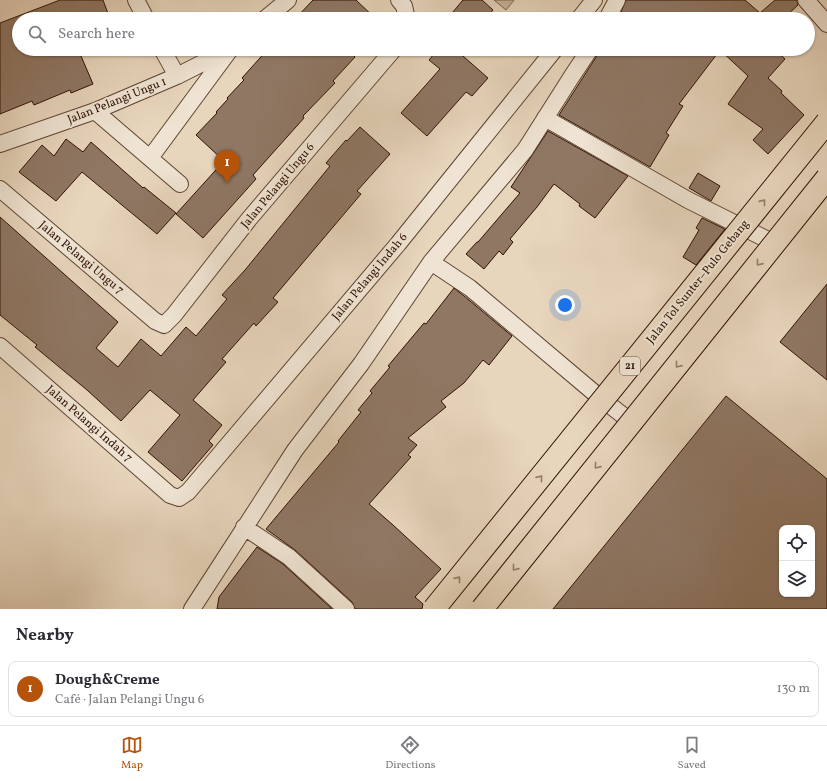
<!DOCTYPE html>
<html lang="en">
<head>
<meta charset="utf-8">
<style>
	:root { --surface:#fff; --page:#f2f2f3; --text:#2b2b33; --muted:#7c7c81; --line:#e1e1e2; --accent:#b45309 }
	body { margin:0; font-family:Vollkorn,serif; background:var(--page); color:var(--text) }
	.controls { position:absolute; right:12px; bottom:12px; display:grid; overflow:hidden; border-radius:8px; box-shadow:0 1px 3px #0004 }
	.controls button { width:36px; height:36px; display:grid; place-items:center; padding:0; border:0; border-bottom:1px solid var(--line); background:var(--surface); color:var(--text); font:20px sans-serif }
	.you { position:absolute; left:565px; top:305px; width:14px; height:14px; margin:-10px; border:3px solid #fff; border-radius:50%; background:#1a73e8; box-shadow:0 0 0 6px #1a73e833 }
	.badge { display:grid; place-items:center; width:26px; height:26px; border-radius:50%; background:var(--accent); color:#fff; font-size:13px; font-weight:700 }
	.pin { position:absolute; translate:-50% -33px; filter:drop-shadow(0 1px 2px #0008) }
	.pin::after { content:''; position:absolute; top:21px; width:14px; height:12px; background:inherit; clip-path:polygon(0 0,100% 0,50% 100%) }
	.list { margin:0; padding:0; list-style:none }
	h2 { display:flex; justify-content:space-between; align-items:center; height:52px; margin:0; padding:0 16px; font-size:17px }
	h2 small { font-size:13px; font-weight:400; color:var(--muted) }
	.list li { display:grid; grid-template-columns:26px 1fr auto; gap:12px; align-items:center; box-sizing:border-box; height:56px; margin:0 8px 8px; padding:0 8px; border:1px solid var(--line); border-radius:8px }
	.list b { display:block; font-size:15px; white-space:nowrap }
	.list p { margin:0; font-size:13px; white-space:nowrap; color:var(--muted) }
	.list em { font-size:13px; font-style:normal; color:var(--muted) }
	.icon { flex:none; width:22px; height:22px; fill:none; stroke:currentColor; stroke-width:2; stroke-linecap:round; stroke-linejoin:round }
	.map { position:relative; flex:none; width:827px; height:609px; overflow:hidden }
	.search { position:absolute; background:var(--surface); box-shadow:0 1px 3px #0004; left:12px; right:12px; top:12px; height:44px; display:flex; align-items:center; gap:10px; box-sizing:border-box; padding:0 14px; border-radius:22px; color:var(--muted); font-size:15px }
	.sheet { height:116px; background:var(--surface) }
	nav { display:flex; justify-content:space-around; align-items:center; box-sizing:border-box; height:56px; border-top:1px solid var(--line); background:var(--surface); font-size:11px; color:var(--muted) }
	nav a { display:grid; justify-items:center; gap:2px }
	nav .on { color:var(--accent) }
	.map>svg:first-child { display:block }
	.green { fill:#c8b49d; stroke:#7c6350 }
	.building { fill:#8f7764; stroke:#301204; fill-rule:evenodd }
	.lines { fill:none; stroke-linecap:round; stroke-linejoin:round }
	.street-casing { stroke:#5e4332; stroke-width:18 }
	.street { stroke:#efe4d3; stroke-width:16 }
	.highway-bridge-casing { stroke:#301204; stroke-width:24; stroke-linecap:butt }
	.highway-bridge { stroke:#e7d5bc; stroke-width:22 }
	.oneway { stroke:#957d69 }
	.labels { text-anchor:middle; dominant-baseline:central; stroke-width:4; stroke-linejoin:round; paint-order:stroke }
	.shield { fill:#efe4d3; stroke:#695142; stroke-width:1 }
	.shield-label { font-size:11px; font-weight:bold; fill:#301204 }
	.street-label { font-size:12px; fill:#301204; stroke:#efe4d3 }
</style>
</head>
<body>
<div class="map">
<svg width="827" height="609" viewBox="0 0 827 609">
	<rect width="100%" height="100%" fill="#e7d5bc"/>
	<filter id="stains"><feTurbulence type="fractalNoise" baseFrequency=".005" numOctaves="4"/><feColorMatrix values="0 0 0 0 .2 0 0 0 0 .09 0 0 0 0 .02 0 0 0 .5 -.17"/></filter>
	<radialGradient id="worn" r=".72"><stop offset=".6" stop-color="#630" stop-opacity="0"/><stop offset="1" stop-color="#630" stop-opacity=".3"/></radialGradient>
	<path class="green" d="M494,0h20l-8,10z"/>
	<path class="building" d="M60,0h43l7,19h-91v30h59l15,35 -22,9 -1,-3 -36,15 -2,-4 -32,13v-91z
		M313,0h43l20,19h-81z
		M463,0h19l11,10 -8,9h-38z
		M626,0h119l15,13 15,-13h22l1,5 -15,14h-165z
		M268,49h93l-7,7 1,1 -22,24 2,2 -32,33 1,2 -51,57 3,4 -53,59 -27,-24 48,-53 -28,-26 21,-22 -1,-1 12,-13 -1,-1 17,-18 -2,-2z
		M438,49h17l33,29 -16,18 -6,-4 -39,44 -26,-23 39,-44 -11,-9z
		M599,49h66l8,7 5,-7h96l11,10 -17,19 14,13 -1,2 23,22 -36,39 -15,-14 10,-11 -35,-25 20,-28 -28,-26 -41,54 4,2 -17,27 3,2 -19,32 -91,-52 39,-61z
		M360,127l30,27 -33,37 4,3 -88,104 5,4 -22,24 -2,-3 -32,36 4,3 -33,38 29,25 -13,16 4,4 -31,36 -34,-29 32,-37 -30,-25 -29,31 -34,-31 -52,-43 2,-2 -37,-30v-98l118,105 -22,26 22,19 23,-28 20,17 25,-29 10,9 31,-37 -5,-4 23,-25 85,-104 -4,-3 20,-23 1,1z
		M548,131l80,45 -33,42 -16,-12 1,-2 -26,-20 -17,23 -27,32 3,3 -10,13 -4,-4 -15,18 -18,-15 11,-12h1l42,-49 -9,-6z
		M66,139l17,13 8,-10 52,46 1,-1 32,26 -19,21 -75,-62 -26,29 -37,-29 23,-27 12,11z
		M698,173l22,13 -9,15 -22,-13z
		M702,218l23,11 -29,36 -13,-8 16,-27 -3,-2z
		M827,284v96l-47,-38z
		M454,288l10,8 48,40 -23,29 -6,-5 -19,23 -23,18 5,6 -38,31 9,7 -9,10 3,2 -42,47 24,21 48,44 -26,28 8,7 -1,5h-67l-3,-7 -57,-52 -29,-21 73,-87 -1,-1 23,-29 -3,-2 14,-17 -2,-2 20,-24 -2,-1 36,-43 2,1z
		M726,396l101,83v130h-274zM782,528h30v66h-30z
		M257,547l26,17 49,45h-115l2,-12z"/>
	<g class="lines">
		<defs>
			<path id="street" d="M136,0l10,19
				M399,0l5,6 3,13
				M806,0l21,24
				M265,19l23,-19
				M579,19l15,-19
				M607,19l10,-19
				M162,49l15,27
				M95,111l85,73
				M545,118l143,82 88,44
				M0,144l95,-33 82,-35 53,-27
				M150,158l79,-107
				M0,189l155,132 9,4 10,-10 75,-96 145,-170
				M431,262l39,26 128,108 36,28
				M0,346l170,149 9,3 9,-6 210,-248 157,-195
				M244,527l45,30 57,52
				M192,609l103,-159 66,-86 70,-102 94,-112 47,-74 18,-27"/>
		</defs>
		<use href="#street" class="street-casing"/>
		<use href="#street" class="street"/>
		<defs>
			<path id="highway-bridge" d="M434,609l393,-487
				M482,609l345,-431"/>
		</defs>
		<use href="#highway-bridge" class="highway-bridge-casing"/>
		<use href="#highway-bridge" class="highway-bridge"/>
	</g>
	<defs><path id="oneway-chevron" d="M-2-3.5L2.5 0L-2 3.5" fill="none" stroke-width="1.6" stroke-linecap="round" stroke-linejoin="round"/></defs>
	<g class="oneway">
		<use href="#oneway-chevron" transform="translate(763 202) rotate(-51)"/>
		<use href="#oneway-chevron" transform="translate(759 263) rotate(129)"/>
		<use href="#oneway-chevron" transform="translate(678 365) rotate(129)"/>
		<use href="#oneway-chevron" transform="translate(597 466) rotate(129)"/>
		<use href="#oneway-chevron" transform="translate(540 478) rotate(-51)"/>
		<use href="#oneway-chevron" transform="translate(515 568) rotate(129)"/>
		<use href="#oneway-chevron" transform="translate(458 579) rotate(-51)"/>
	</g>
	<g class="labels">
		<rect class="shield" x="620" y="357" width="20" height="18" rx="3"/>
		<g class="shield-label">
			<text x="630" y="366">21</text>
		</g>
		<g class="street-label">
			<text transform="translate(117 101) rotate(-22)">Jalan Pelangi Ungu 1</text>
			<text transform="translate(278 186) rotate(-50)">Jalan Pelangi Ungu 6</text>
			<text transform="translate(81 258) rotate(40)">Jalan Pelangi Ungu 7</text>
			<text transform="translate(370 277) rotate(-50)">Jalan Pelangi Indah 6</text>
			<text transform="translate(698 282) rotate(-51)">Jalan Tol Sunter–Pulo Gebang</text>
			<text transform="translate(89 424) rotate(41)">Jalan Pelangi Indah 7</text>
		</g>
	</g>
	<rect width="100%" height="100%" filter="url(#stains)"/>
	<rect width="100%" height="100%" fill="url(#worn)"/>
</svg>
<div class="controls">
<button><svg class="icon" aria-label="locate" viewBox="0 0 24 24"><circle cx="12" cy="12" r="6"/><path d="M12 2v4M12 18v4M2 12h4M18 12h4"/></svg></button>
<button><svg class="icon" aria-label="layers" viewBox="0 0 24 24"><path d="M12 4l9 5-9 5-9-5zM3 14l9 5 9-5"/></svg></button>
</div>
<div class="you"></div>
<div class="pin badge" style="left:227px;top:183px">1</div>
<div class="search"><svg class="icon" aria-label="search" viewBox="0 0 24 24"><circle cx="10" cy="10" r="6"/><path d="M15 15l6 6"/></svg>Search here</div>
</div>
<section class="sheet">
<h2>Nearby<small></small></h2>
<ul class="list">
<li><span class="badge">1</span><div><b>Dough&amp;Creme</b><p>Café · Jalan Pelangi Ungu 6</p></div><em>130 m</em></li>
</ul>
</section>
<nav>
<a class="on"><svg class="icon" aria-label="map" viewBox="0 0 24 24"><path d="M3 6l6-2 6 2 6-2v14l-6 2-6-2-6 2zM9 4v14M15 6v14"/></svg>Map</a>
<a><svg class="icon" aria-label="directions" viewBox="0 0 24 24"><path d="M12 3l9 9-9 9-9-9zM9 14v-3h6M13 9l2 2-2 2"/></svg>Directions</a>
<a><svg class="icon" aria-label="saved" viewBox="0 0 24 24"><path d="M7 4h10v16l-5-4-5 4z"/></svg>Saved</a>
</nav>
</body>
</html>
